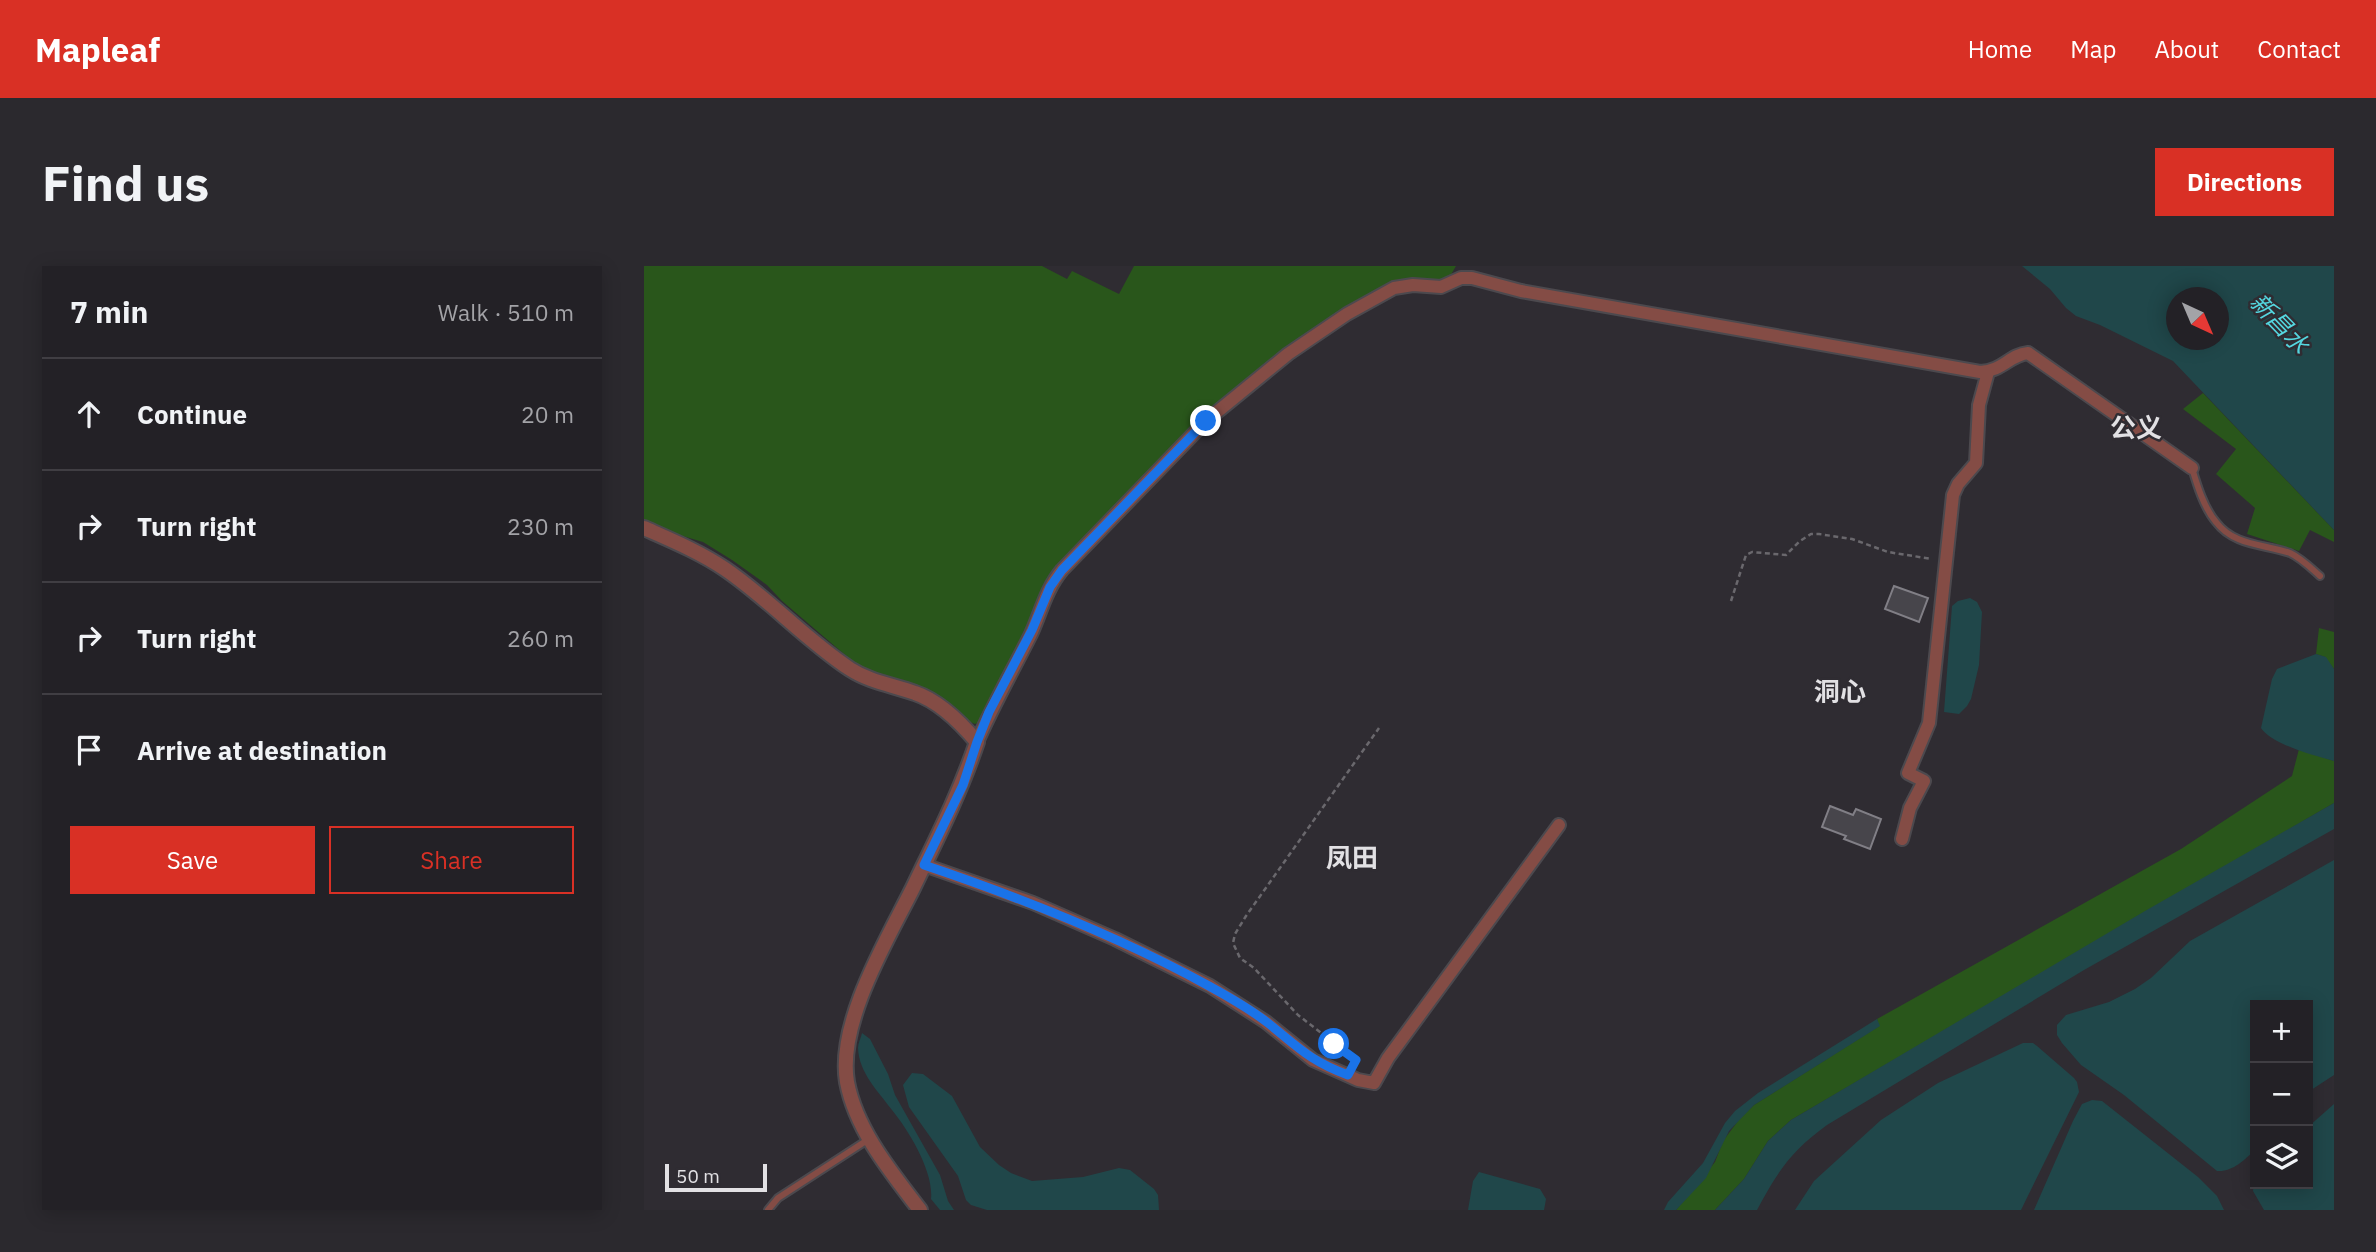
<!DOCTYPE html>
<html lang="en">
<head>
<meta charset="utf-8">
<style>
	:root { --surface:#232126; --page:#2b292e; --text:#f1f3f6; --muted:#a3a3a7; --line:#403e43; --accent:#d93025 }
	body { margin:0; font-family:"IBM Plex Sans","Noto Sans SC",sans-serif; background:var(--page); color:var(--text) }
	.controls { position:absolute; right:21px; bottom:21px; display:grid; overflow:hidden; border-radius:0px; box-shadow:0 4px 18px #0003 }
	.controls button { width:63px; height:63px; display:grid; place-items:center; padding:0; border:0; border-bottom:2px solid var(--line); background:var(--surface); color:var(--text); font:35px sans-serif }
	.compass { position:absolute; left:1522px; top:21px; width:63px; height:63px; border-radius:50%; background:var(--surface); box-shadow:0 4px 18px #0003; rotate:136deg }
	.scale { position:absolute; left:21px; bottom:18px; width:102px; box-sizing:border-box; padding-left:7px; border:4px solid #e2e1e4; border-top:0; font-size:19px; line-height:24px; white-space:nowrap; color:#e2e1e4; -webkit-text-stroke:5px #2f2c32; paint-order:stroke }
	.stop { position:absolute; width:21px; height:21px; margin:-16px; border:5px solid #1a73e8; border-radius:50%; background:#fff }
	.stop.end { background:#1a73e8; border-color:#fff; box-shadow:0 2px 7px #0008 }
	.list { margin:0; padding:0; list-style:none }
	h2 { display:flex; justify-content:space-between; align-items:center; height:91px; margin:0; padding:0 28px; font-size:30px }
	h2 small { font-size:23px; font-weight:400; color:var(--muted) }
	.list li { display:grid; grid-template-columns:46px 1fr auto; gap:21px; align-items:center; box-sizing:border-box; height:112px; padding:0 28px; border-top:2px solid var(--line) }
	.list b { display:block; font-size:26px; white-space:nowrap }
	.list em { font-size:23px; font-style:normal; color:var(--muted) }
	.actions { display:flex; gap:14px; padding:21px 28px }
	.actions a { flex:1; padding:16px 0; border:2px solid var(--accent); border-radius:0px; text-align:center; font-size:24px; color:var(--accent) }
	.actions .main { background:var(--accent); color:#fff }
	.icon { flex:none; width:38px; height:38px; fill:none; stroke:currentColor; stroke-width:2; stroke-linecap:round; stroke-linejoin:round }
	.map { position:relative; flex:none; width:1690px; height:944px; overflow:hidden; border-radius:0px }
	header { display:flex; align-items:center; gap:42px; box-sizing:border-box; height:98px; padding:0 35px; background:var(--accent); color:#fff }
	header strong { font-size:33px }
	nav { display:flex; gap:38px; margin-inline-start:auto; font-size:24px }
	.intro { display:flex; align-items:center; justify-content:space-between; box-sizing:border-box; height:168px; padding:0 42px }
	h1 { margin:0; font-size:49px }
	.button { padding:18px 32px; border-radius:0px; background:var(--accent); color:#fff; font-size:24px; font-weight:700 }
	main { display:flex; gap:42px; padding:0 42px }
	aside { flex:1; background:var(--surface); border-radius:0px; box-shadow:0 4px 18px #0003 }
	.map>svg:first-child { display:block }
	.green { fill:#29561b }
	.water { fill:#20474a; fill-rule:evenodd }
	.building { fill:#47454b; stroke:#817f86; stroke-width:2 }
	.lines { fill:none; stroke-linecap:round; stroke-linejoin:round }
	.service-casing { stroke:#4c494e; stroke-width:10 }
	.minor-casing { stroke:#4c494e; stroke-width:16 }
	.tertiary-casing { stroke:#4c494e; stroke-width:18 }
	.path { stroke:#6a686d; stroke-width:2.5; stroke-dasharray:5 3.5; stroke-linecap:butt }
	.service { stroke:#844c45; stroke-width:6 }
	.minor { stroke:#844c45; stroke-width:12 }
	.tertiary { stroke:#844c45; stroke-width:14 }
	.route { stroke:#1a73e8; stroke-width:9 }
	.labels { text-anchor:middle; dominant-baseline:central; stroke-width:5; stroke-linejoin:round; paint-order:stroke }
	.water-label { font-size:24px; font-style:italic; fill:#54d6df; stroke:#2f2c32 }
	.quarter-label { font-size:26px; font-weight:bold; fill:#e2e1e4; stroke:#2f2c32 }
</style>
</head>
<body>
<header>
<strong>Mapleaf</strong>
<nav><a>Home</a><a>Map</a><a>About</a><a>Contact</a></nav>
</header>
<div class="intro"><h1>Find us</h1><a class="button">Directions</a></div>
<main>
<aside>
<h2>7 min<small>Walk · 510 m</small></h2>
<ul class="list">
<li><svg class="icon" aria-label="ahead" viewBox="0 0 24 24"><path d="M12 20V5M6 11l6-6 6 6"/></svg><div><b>Continue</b></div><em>20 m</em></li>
<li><svg class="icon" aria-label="right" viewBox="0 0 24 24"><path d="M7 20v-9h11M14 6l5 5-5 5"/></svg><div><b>Turn right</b></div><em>230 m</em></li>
<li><svg class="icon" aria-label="right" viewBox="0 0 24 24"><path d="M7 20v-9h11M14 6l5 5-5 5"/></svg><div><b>Turn right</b></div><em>260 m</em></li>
<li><svg class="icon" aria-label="arrive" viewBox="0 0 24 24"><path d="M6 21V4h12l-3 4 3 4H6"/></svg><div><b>Arrive at destination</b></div></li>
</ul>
<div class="actions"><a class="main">Save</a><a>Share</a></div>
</aside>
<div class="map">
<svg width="1690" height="944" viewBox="0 0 1690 944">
	<rect width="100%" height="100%" fill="#2f2c32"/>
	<path class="green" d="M0,0h398l25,13 5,-8 47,23 15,-28h322l-7,12 -10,5 -37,-1 -137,84 -217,216 -68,140 -5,2 -5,-2 -15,-15 -18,-12 -79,-29 -76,-65 -15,-16 -35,-25 -29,-18 -41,-12 -18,-11z
		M1559,127l131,137v12l-24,-12 -11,21 -52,-17 8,-26 -39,-34 20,-25 -53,-40z
		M1675,362l15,4v37l-9,-12 -9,-3z
		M1655,483l35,12v42l-543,317 -23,21 -24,38 -29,31h-39l39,-48 8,-21 18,-24 13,-12 125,-79 -2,-7 304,-170 111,-73z"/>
	<path class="water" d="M1378,0h312v264l-161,-169 -73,-36 -24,-9 -10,-8 -16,-19zM1532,32h42v42h-42z
		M1326,332l7,4 5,10 -3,53 -8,34 -4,7 -8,8 -15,-2 8,-106 6,-5z
		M1672,388l10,3 8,12v92c-21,-6 -61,-16 -73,-33l11,-49 5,-10z
		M1690,537v26l-250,141 -257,155c-36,26 -49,46 -70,85h-42l29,-31 24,-38 23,-21 354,-209z
		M1690,594v215l-26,17v-87h-53v145c-11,10 -22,22 -38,21l-93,-76 -43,-30 -19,-22 -5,-8v-10l9,-10 43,-13 26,-13 16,-11 39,-37z
		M1233,753l3,7 -126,79 -25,26 -23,47 -30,32h-12l4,-8 35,-39 22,-40 10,-12 23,-18z
		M218,767l8,6 18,35 7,21 45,80 8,26 6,9h-14l-9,-11c3,-27 -22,-68 -39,-89 -14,-19 -33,-37 -34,-62 0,-5 3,-10 4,-15z
		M1379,777h10l4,3 37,32 3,4 2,10 -58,118h-226l19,-29 67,-61 57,-37z
		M268,807l11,1 29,22 28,51 19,18 12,8 21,8 51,-4 36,-9 11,2 24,19 4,6 1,15h-172l-16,-5 -5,-5 -8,-24 -49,-69 -6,-22z
		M1448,834l10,1 96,76 19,19 7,14h-190l39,-89 9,-17z
		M1690,838v106h-70l-11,-19 2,-16v9h53v-57z
		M835,906l61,17 6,10 -2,11h-76l5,-29z"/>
	<path class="building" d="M1250,320l34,12 -9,24 -34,-13z
		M1186,540l23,9 3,-6 25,10 -11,30 -26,-10 2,-3 -24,-9z"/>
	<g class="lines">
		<defs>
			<path id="service" d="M1548,202c5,17 12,40 24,54 18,24 48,22 74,31 11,5 21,15 30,23
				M124,944l10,-12 91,-59"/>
			<path id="minor" d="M333,476c16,-37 36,-72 54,-108 10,-22 15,-45 31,-64l144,-149 82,-67 59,-40 47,-26 19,-3 28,2 20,-9h11l49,13 459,81c23,-1 29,-17 48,-19l164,115
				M1258,573l8,-31 14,-27 -16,-8 21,-50 24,-228 5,-11 18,-21 3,-58 9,-33
				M280,599l109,38 82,36 95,47 56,36 47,38 45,20 16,3 14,-25 171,-233"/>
			<path id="tertiary" d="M0,262c27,12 56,24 81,41 44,30 81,71 125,100 20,13 43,16 65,24 24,8 46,30 62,49 -17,51 -41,98 -64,146 -26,52 -76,135 -66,194 9,48 44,90 73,128"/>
		</defs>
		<use href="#service" class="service-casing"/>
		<use href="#minor" class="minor-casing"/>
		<use href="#tertiary" class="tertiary-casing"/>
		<path class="path" d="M1087,335l15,-46 6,-3 34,3 14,-14 11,-7h8l33,5 36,13 44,7
			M709,799l3,-5 -58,-45 -44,-47 -14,-10 -7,-15 2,-9 11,-18 133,-188"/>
		<use href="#service" class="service"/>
		<use href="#minor" class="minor"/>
		<use href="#tertiary" class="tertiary"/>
	</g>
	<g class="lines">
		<path class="route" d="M562,155l-144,149 -12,17 -18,43 -43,82 -12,30 -14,43 -39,80c98,33 194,71 285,121 20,11 41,23 59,37 30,24 42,38 80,52l8,-15 -22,-16"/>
	</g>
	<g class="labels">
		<g class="water-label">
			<text transform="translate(1636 57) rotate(46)">新昌水</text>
		</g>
		<g class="quarter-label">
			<text x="1492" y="161">公义</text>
			<text x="1196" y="425">洞心</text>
			<text x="708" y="591">凤田</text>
		</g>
	</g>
</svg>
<div class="controls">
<button>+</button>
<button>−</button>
<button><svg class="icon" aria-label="layers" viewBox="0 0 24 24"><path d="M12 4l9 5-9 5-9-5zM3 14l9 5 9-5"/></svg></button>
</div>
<svg class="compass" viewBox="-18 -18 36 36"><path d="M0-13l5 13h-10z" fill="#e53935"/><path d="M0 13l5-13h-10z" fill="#a3a3a7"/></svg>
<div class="scale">50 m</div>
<div class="stop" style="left:690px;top:778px"></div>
<div class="stop end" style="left:562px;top:155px"></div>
</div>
</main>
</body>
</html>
